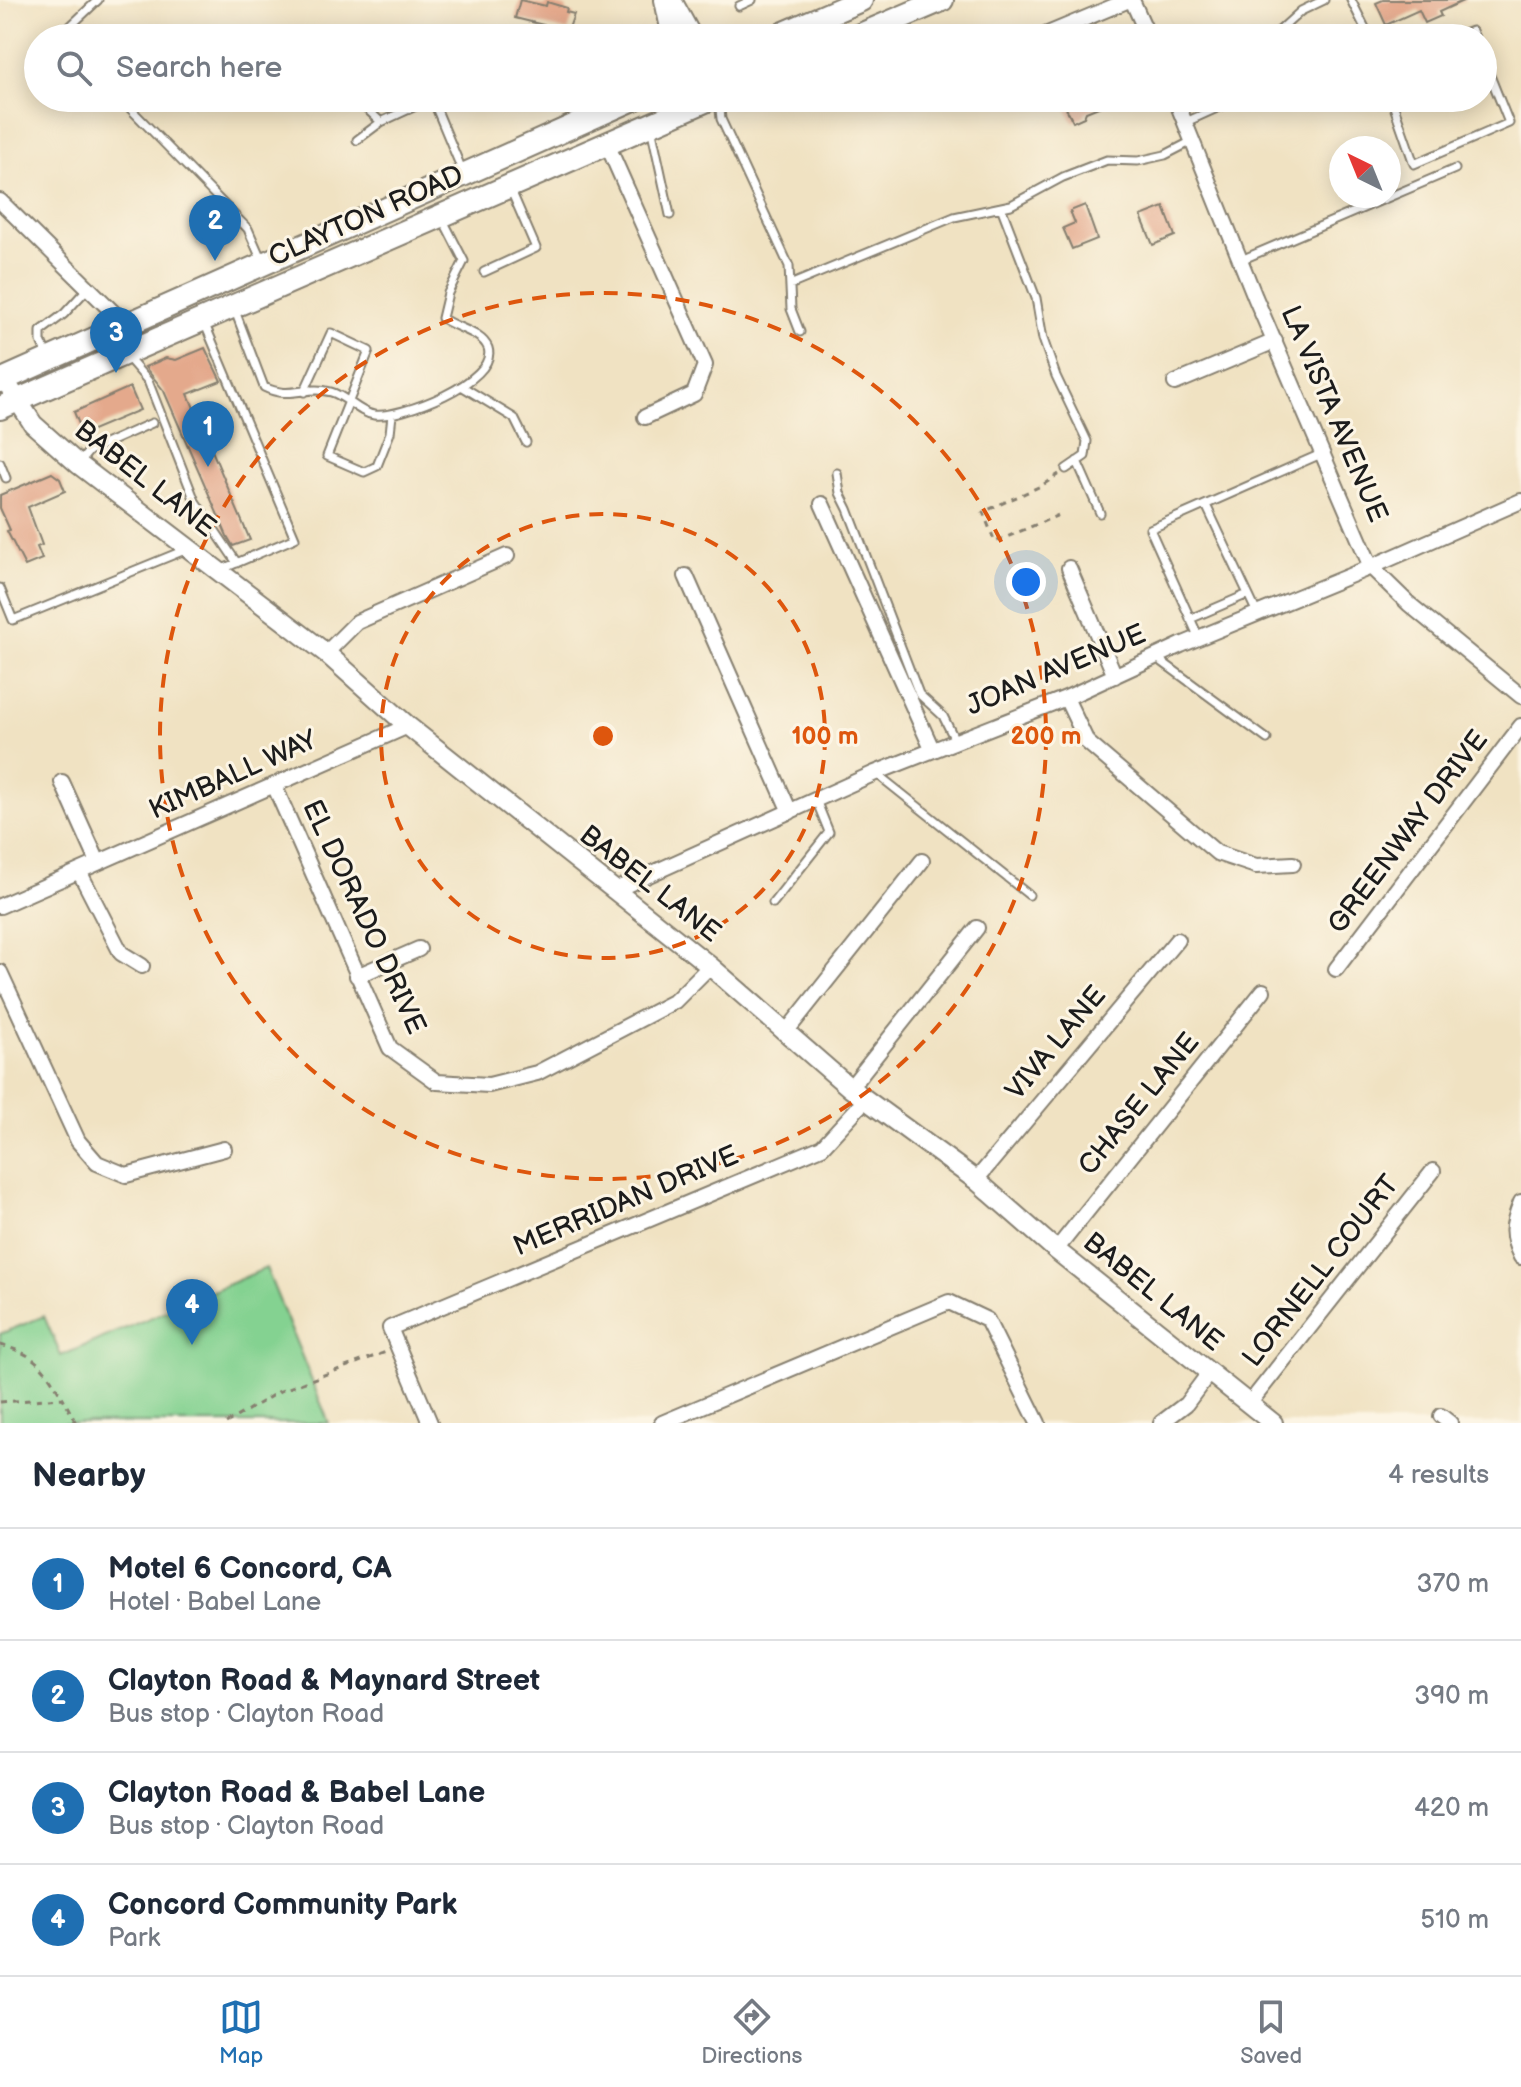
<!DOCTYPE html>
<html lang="en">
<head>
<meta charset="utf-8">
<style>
	:root { --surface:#fff; --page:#f6f6f7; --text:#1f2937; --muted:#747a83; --line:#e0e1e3; --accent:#1f6fb2 }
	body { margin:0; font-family:"Balsamiq Sans",sans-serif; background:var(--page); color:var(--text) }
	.compass { position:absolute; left:1329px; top:136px; width:72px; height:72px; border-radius:50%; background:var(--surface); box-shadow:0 4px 20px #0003; rotate:317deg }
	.you { position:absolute; left:1026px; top:582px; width:28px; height:28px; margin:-20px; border:6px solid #fff; border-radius:50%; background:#1a73e8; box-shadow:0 0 0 12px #1a73e833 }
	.badge { display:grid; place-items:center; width:52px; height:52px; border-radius:50%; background:var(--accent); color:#fff; font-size:26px; font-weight:700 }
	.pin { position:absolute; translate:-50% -66px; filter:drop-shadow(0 2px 4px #0008) }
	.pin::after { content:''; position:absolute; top:42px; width:28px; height:24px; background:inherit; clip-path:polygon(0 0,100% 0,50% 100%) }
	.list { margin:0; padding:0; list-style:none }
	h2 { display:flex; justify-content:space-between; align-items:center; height:104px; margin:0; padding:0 32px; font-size:34px }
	h2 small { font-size:26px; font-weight:400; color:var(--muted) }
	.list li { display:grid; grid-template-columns:52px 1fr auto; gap:24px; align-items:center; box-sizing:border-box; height:112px; padding:0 32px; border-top:2px solid var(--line) }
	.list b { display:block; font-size:30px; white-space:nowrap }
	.list p { margin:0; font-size:26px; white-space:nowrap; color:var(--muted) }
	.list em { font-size:26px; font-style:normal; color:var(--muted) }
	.icon { flex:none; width:44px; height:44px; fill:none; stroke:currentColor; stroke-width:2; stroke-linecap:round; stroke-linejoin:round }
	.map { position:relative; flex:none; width:1521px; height:1423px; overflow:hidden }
	.search { position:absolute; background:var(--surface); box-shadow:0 4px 20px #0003; left:24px; right:24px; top:24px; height:88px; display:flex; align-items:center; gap:20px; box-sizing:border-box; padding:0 28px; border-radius:44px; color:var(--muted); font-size:30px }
	.sheet { height:552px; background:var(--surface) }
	nav { display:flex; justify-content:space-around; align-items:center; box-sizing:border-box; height:112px; border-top:2px solid var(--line); background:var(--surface); font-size:22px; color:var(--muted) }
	nav a { display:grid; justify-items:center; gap:4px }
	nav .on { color:var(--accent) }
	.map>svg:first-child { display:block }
	.green { fill:#84d291; stroke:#507756; stroke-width:2 }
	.building { fill:#e4a98c }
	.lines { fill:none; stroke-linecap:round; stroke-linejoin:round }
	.lane-casing { stroke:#867f6f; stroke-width:11 }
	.street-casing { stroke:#867f6f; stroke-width:18 }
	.secondary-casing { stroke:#867f6f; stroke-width:22 }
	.primary-casing { stroke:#867f6f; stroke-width:26 }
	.path { stroke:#867f6f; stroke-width:3; stroke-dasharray:6 6; stroke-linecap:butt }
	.lane { stroke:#fff; stroke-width:7 }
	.street { stroke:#fff; stroke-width:14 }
	.secondary { stroke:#fff; stroke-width:18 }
	.primary { stroke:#fff; stroke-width:22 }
	.ring { fill:none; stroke:#de560d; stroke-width:4; stroke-dasharray:14 10 }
	.labels { text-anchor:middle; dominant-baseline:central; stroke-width:6; stroke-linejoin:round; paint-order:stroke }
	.street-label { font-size:28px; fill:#1c1c1c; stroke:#fcf5e5 }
	.centre { fill:#de560d; stroke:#fcf5e5; stroke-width:4 }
	.ring-label { font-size:24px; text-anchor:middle; font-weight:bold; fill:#de560d; stroke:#fcf5e5; stroke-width:6; stroke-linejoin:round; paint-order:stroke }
</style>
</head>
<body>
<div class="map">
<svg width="1521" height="1423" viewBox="0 0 1521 1423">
	<rect width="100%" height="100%" fill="#fcf5e5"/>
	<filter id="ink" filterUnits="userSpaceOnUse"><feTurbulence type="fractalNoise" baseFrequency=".0125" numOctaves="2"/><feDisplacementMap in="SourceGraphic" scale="16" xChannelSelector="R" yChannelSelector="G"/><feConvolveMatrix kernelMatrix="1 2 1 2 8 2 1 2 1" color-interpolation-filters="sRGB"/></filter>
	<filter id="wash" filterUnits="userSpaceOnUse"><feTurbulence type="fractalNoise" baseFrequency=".006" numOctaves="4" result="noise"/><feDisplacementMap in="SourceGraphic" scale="32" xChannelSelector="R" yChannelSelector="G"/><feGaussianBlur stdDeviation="1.8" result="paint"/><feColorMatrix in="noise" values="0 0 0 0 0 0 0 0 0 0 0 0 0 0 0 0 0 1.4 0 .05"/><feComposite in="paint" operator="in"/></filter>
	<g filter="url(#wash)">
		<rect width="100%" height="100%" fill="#f0e2c2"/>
		<path class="green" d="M266,1268l63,155h-329v-89l44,-18 17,40z"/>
		<g id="blocks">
			<path class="building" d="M520,0l26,6 1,-4 20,6 -1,4 8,2 -6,17 -53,-13z
				M1383,0h82l-26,12 2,4 -16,7 -6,-13 -33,15 -10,-22z
				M1061,98h57v1l-32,13 -2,5 -11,5z
				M1085,205l12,34 -25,10 -9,-21 12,-5 -5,-12z
				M1164,207l11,29 -22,9 -12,-29z
				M205,348l16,33 -33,13 62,146 -17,6 -6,-10 -63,-145 -19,-24 21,-9 10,2z
				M130,387l10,23 -57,24 -9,-22z
				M52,473l8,6 5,12 -37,16 14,38 -5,2 5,12 -17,7 -18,-35 3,-1 -10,-22v-13z"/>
		</g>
	</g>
	<g filter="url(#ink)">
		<use href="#blocks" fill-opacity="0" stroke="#867f6f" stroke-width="2"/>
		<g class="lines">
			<defs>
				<path id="lane" d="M1351,0l19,38
					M739,6l13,-6
					M1279,31l22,-20 23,-11
					M62,38l-2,-2 38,-36
					M1265,38l14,-7 4,7
					M1453,38l19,-7 3,7
					M120,98l128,131 14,32
					M355,98l26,24
					M432,98l30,72
					M1391,98l23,66 95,-41 -26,-65
					M719,100l2,19 68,147 2,43 9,23
					M1186,122l53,-24
					M651,127l19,88
					M357,140l24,-18 52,-24
					M1001,207l35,91 7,41 13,37 31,65 -2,15 -19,13
					M1241,260l214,-91
					M484,272l52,-24 -26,-60
					M790,285l164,-68 57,-12 52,-28 44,-17 31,1 27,-6 29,-15
					M234,308l30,79c26,13 42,-2 67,5 15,4 28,21 43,23 25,4 125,-34 114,-67 -6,-16 -33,-20 -46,-30l6,-25 16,-32 -22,-43
					M204,322l91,216 -75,32
					M48,357l-7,-16v-10l23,-17 24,-26
					M128,358l20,23 47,120 42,62
					M463,387l51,31 12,24
					M304,392l27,-59 38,18 -42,105 37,16 13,-6 13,-33 2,-18
					M1077,461l23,52
					M80,462l9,-11 63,-28
					M0,463l6,15
					M837,473l3,20 8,16 71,185 24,22 12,24
					M1206,505l51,108
					M0,588l13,32 172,-70
					M1190,619l58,-25
					M1199,638l-49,-109 171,-75
					M1157,658l110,81
					M877,774l152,121
					M773,903l56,-71 -13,-32"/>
				<path id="street" d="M1132,0l17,38
					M1038,38l91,-38
					M1175,98l80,199 116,270 38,37 112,92
					M607,144l98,221 -11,29 -49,23
					M0,201l126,124
					M1175,383l100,-42
					M822,504l110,245
					M1069,568l46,108
					M686,576l104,236
					M326,653l31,-31 150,-66
					M1066,698l21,44 130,111 39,13 37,-2
					M62,782l36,80
					M274,785l116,263 47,34 52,3 48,-12 138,-72 35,-35
					M79,871l42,82 21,13
					M613,891l262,-118 191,-75 115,-53 190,-78 150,-66
					M0,906l408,-180
					M1336,969l185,-243
					M0,972l78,169 19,22 29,12 98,-26
					M357,976l62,-27
					M786,1032l136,-171
					M850,1088l127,-160
					M976,1180l201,-240
					M1521,1202c-9,23 -11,32 0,55
					M1056,1250l207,-259
					M1249,1404l184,-233
					M1441,1416l9,7
					M430,1423l-40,-95 432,-181 44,-48
					M662,1423l287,-121 38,18 51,103
					M1161,1423l25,-19 23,-31"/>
				<path id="secondary" d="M664,0l8,38
					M672,0l21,38
					M11,390l22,34 45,40 248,189 82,73 302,240 140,122 126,92 80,70 217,173"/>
				<path id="primary" d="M773,38l88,-38
					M853,38l89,-38
					M0,381l636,-283
					M0,408l712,-310"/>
			</defs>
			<use href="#lane" class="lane-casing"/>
			<use href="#street" class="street-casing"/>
			<use href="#secondary" class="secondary-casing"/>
			<use href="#primary" class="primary-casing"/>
			<path class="path" d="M1059,474l-18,12 -58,26 12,30 66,-28
				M0,1345c36,9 44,22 63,53
				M0,1402l63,-4 13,25
				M226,1423l52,-31 108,-40"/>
			<use href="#lane" class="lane"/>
			<use href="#street" class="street"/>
			<use href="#secondary" class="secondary"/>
			<use href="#primary" class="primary"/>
		</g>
	</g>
	<g class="ring">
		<circle cx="603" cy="736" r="222"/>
		<circle cx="603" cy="736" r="443"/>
	</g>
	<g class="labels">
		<g class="street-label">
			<text transform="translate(366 216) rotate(-24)">CLAYTON ROAD</text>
			<text transform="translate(1334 414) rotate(67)">LA VISTA AVENUE</text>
			<text transform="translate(145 479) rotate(38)">BABEL LANE</text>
			<text transform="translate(1056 670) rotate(-23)">JOAN AVENUE</text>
			<text transform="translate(233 775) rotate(-24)">KIMBALL WAY</text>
			<text transform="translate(1408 832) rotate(-53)">GREENWAY DRIVE</text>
			<text transform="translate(650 884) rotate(38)">BABEL LANE</text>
			<text transform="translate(364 917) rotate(65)">EL DORADO DRIVE</text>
			<text transform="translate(1056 1043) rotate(-50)">VIVA LANE</text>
			<text transform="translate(1139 1104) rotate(-51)">CHASE LANE</text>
			<text transform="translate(626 1201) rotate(-23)">MERRIDAN DRIVE</text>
			<text transform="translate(1321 1271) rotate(-52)">LORNELL COURT</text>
			<text transform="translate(1153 1292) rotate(39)">BABEL LANE</text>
		</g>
	</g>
	<circle cx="603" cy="736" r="12" class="centre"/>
	<g class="ring-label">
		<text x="825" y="744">100 m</text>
		<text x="1046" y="744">200 m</text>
	</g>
</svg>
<svg class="compass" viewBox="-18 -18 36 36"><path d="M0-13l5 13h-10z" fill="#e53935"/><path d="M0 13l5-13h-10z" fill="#747a83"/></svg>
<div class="you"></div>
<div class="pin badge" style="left:208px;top:467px">1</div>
<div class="pin badge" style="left:215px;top:261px">2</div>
<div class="pin badge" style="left:116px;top:373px">3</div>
<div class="pin badge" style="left:192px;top:1345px">4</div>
<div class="search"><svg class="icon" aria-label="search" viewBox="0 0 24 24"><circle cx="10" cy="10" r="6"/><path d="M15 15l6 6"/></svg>Search here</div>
</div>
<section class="sheet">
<h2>Nearby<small>4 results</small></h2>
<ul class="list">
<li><span class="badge">1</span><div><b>Motel 6 Concord, CA</b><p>Hotel · Babel Lane</p></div><em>370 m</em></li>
<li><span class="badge">2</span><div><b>Clayton Road &amp; Maynard Street</b><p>Bus stop · Clayton Road</p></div><em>390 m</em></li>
<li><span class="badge">3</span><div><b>Clayton Road &amp; Babel Lane</b><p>Bus stop · Clayton Road</p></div><em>420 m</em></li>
<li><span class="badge">4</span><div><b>Concord Community Park</b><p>Park</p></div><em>510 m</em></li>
</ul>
</section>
<nav>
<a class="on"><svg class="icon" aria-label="map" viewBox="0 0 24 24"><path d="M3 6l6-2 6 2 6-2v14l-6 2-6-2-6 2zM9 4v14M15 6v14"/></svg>Map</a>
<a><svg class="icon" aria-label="directions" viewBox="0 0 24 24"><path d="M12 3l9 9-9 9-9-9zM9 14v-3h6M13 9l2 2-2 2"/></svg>Directions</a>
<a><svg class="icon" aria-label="saved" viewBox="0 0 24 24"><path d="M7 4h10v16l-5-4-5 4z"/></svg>Saved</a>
</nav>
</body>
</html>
